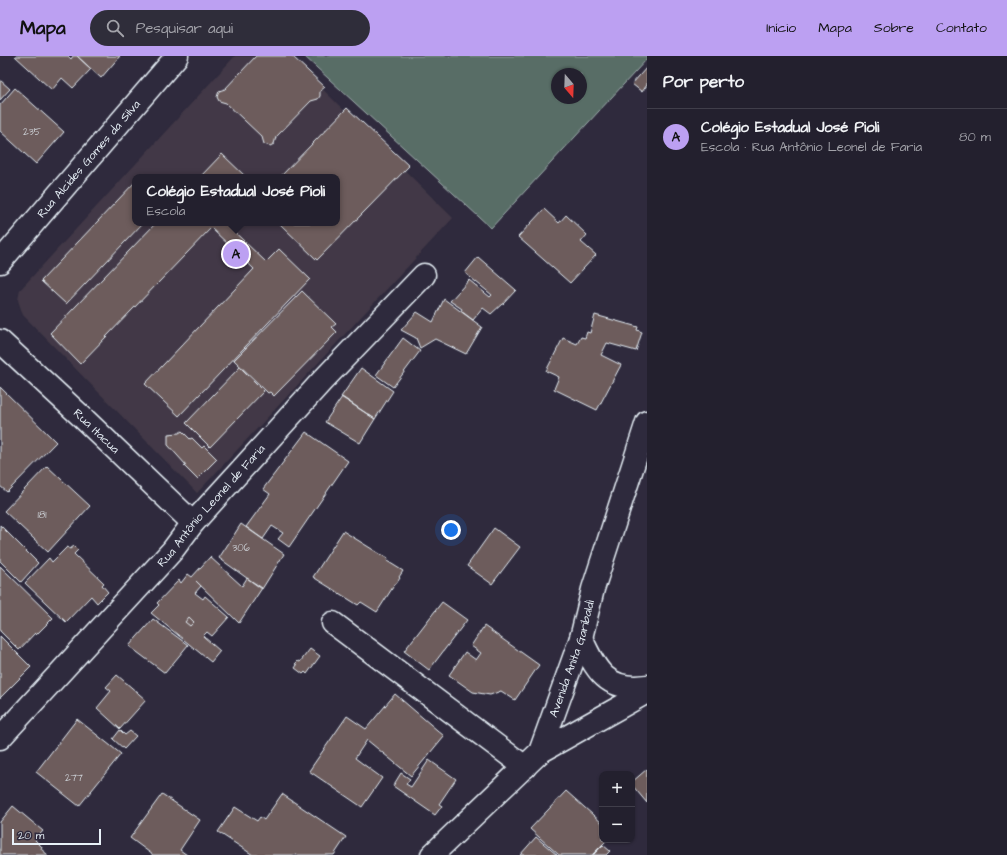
<!DOCTYPE html>
<html lang="pt">
<head>
<meta charset="utf-8">
<style>
	:root { --surface:#23202e; --page:#2f2d3a; --text:#f1f3f6; --muted:#a3a3aa; --line:#403e4a; --accent:#bca0f2 }
	body { margin:0; font-family:"Architects Daughter",sans-serif; background:var(--page); color:var(--text) }
	.controls { position:absolute; right:12px; bottom:12px; display:grid; overflow:hidden; border-radius:8px; box-shadow:0 1px 3px #0004 }
	.controls button { width:36px; height:36px; display:grid; place-items:center; padding:0; border:0; border-bottom:1px solid var(--line); background:var(--surface); color:var(--text); font:20px sans-serif }
	.compass { position:absolute; left:551px; top:12px; width:36px; height:36px; border-radius:50%; background:var(--surface); box-shadow:0 1px 3px #0004; rotate:161deg }
	.scale { position:absolute; left:12px; bottom:10px; width:89px; box-sizing:border-box; padding-left:4px; border:2px solid #e8f1f8; border-top:0; font-size:11px; line-height:14px; white-space:nowrap; color:#e8f1f8; -webkit-text-stroke:3px #2f2a3d; paint-order:stroke }
	.you { position:absolute; left:451px; top:474px; width:14px; height:14px; margin:-10px; border:3px solid #fff; border-radius:50%; background:#1a73e8; box-shadow:0 0 0 6px #1a73e833 }
	.badge { display:grid; place-items:center; width:26px; height:26px; border-radius:50%; background:var(--accent); color:#111; font-size:13px; font-weight:700 }
	.pin { position:absolute; translate:-50% -50%; border:2px solid #fff; box-shadow:0 1px 4px #0006 }
	.popup { position:absolute; left:132px; top:118px; width:208px; height:52px; box-sizing:border-box; display:grid; place-content:center; border-radius:8px; background:var(--surface); filter:drop-shadow(0 1px 3px #0005); font-size:13px; white-space:nowrap; color:var(--muted) }
	.popup b { font-size:15px; color:var(--text) }
	.popup::after { content:''; position:absolute; left:50%; top:100%; margin-left:-8px; border:8px solid transparent; border-top-color:var(--surface) }
	.list { margin:0; padding:0; list-style:none }
	h2 { display:flex; justify-content:space-between; align-items:center; height:52px; margin:0; padding:0 16px; font-size:17px }
	h2 small { font-size:13px; font-weight:400; color:var(--muted) }
	.list li { display:grid; grid-template-columns:26px 1fr auto; gap:12px; align-items:center; box-sizing:border-box; height:56px; padding:0 16px; border-top:1px solid var(--line) }
	.list b { display:block; font-size:15px; white-space:nowrap }
	.list p { margin:0; font-size:13px; white-space:nowrap; color:var(--muted) }
	.list em { font-size:13px; font-style:normal; color:var(--muted) }
	.icon { flex:none; width:22px; height:22px; fill:none; stroke:currentColor; stroke-width:2; stroke-linecap:round; stroke-linejoin:round }
	.map { position:relative; flex:none; width:647px; height:799px; overflow:hidden }
	header { display:flex; align-items:center; gap:24px; box-sizing:border-box; height:56px; padding:0 20px; background:var(--accent); color:#111 }
	header strong { font-size:19px }
	nav { display:flex; gap:22px; margin-inline-start:auto; font-size:14px }
	.search { width:280px; height:36px; background:var(--page); display:flex; align-items:center; gap:10px; box-sizing:border-box; padding:0 14px; border-radius:22px; color:var(--muted); font-size:15px }
	main { display:flex }
	aside { flex:1; background:var(--surface) }
	.map>svg:first-child { display:block }
	.built { fill:#423946; fill-rule:evenodd }
	.green { fill:#596d66; stroke:#a0afaf; fill-rule:evenodd }
	.building { fill:#6d5c5b; stroke:#e8f1f8 }
	.lines { fill:none; stroke-linecap:round; stroke-linejoin:round }
	.minor-casing { stroke:#e8f1f8; stroke-width:25 }
	.tertiary-casing { stroke:#e8f1f8; stroke-width:25 }
	.secondary-casing { stroke:#e8f1f8; stroke-width:25 }
	.minor { stroke:#2f2a3d; stroke-width:22 }
	.tertiary { stroke:#2f2a3d; stroke-width:22 }
	.secondary { stroke:#2f2a3d; stroke-width:22 }
	.labels { text-anchor:middle; dominant-baseline:central; stroke-width:3; stroke-linejoin:round; paint-order:stroke }
	.number-label { font-size:10px; fill:#c9ccd1 }
	.street-label { font-size:12px; fill:#e8f1f8; stroke:#2f2a3d }
</style>
</head>
<body>
<header>
<strong>Mapa</strong>
<div class="search"><svg class="icon" aria-label="search" viewBox="0 0 24 24"><circle cx="10" cy="10" r="6"/><path d="M15 15l6 6"/></svg>Pesquisar aqui</div>
<nav><a>Início</a><a>Mapa</a><a>Sobre</a><a>Contato</a></nav>
</header>
<main>
<div class="map">
<svg width="647" height="799" viewBox="0 0 647 799">
	<rect width="100%" height="100%" fill="#2f2a3d"/>
	<filter id="ink" filterUnits="userSpaceOnUse"><feTurbulence type="fractalNoise" baseFrequency=".025" numOctaves="2"/><feDisplacementMap in="SourceGraphic" scale="8" xChannelSelector="R" yChannelSelector="G"/><feConvolveMatrix kernelMatrix="1 2 1 2 8 2 1 2 1" color-interpolation-filters="sRGB"/></filter>
	<g filter="url(#ink)">
		<path class="built" d="M235,0h54l164,162 -256,275 -174,-178 -5,-15 2,-10zM135,121h202v46h-202z"/>
		<path class="green" d="M304,0h343v3l-156,169zM557,18h24v24h-24z"/>
		<path class="building" d="M15,0h53l3,3 2,-3h4l14,13 -18,19 -11,-10 -10,12z
			M77,0h43l-19,22z
			M256,0h36l33,31 -5,4v5l-2,3 -7,2 -35,36 -2,7 -4,2 -6,-2 -2,-7 -36,-34 -7,-2 -2,-4 2,-6 6,-2z
			M647,11v18l-5,7 -10,-8z
			M0,24l10,9 -10,11z
			M15,32l49,44 -28,32 -36,-33v-26z
			M347,52l62,58 -92,94 -38,-37h58v-46h-57z
			M222,98l24,23h-46z
			M135,126v41h8l-77,81 -25,-23z
			M544,153l15,14 7,-8 21,20 -6,7 15,13 -26,28 -52,-46z
			M156,167h69l41,39 13,-13 31,30 -131,137 -34,-32 109,-115 -43,-41 -131,136 -30,-31z
			M478,201l38,33 -13,14h-1l-11,10 -8,-6 -10,12 -12,-9 1,-2 -12,-8 19,-21 21,17 2,-2 -27,-22z
			M302,235l34,33 -4,3 5,5 -63,64 -4,-4 -2,1 -34,-33z
			M444,243l38,28 -16,27 -31,-15 -15,9 -4,-10 -15,-8 16,-18 16,10z
			M595,259l43,12 -1,3 5,2 -6,19 -29,-8 -6,12 20,10 -24,45 -43,-21 5,-12 -13,-6 17,-33 14,6 4,-7 4,1 2,-6 3,1z
			M403,282l17,13 -27,36 -17,-12z
			M240,311l24,24 -54,56 -24,-24z
			M361,312l32,23 -18,28 -34,-22z
			M0,331l56,55 -49,50 -7,-6z
			M342,341l33,22 -15,24 -35,-21z
			M182,375l8,8 2,-1 10,10 2,-2 13,13 -20,20 -13,-13 2,-1 -18,-20v-11l11,-1z
			M306,376l42,29 -59,86 -11,-8 5,-6 -11,-7 -9,13 -17,-12 24,-33 -7,-5z
			M47,410l43,40 -42,46 -44,-41z
			M241,468l43,30 -22,35 -43,-31z
			M0,469l38,38 -17,19 -21,-21z
			M494,472l26,19 -28,37 -25,-18z
			M343,475l45,28 -1,2 16,10 -4,6 1,1 -4,6h-1l-18,28 -16,-10 -3,3 -45,-28z
			M74,490l4,4 -4,4 30,29 -2,2 6,7 -11,11 -6,-7 -25,26 -41,-39 24,-25 3,4 15,-15 3,2z
			M210,501l32,29 5,-8 15,10 -23,35 -43,-42 5,5 -6,7 8,6 2,-3 24,21 -17,19 -5,-4 -4,4 17,15 -9,11 -60,-49 8,-8 -2,-2 22,-23 2,3 7,-9 4,3z
			M0,510l53,52 -17,17 -1,-2 -16,17 -19,-19z
			M442,546l25,18 -38,50 -25,-19z
			M189,561l5,5 -4,4 -5,-4z
			M153,563l35,26 -23,28 -36,-27z
			M484,570l55,39 -24,35 -14,-9 -11,4 -17,-3 -24,-17 16,-23 11,8 5,-7 -10,-7z
			M0,580l31,31 -31,31z
			M310,593l10,7 -13,18 -2,-2 -2,2 -8,-6 2,-3 -2,-1 3,-3 2,1z
			M117,619l29,25 -26,29 -23,-21 14,-17 -5,-4z
			M395,638l49,42 -33,40 -44,-36 -12,18 27,20 -20,29 -53,-36 38,-55 19,13z
			M77,663l44,35 -42,52 -43,-34z
			M120,674l5,5 5,-4 6,5 -12,13 -11,-10z
			M429,704l27,19 -17,25 3,2 -7,9 -42,-29 8,-13 9,6 -4,5 5,3z
			M647,713v34l-15,-18v-3z
			M566,735l36,32v17h5l-15,15h-33l-29,-26z
			M162,738l38,26 -20,30 7,5h-34l-23,-17z
			M282,738l64,43 -12,18h-81l-35,-23 17,-25 22,14 3,-4 4,3z
			M13,750l30,25 -8,9 7,7 -1,2 7,6h-48v-33z
			M536,781l21,18h-37z
			M603,789l7,6 -4,4h-13z"/>
		<g class="lines">
			<defs>
				<g id="minor">
					<path id="s1" d="M0,285l81,75 112,107"/>
					<path d="M333,567l192,144"/>
					<path id="s2" d="M0,682l172,-187 21,-28 129,-142 102,-106"/>
				</g>
				<g id="tertiary">
					<path id="s3" d="M0,206l177,-206"/>
					<path d="M581,582c15,33 26,54 66,48"/>
					<path d="M540,696l107,-60"/>
				</g>
				<g id="secondary">
					<path id="s4" d="M432,799l108,-103 41,-114 12,-49 54,-167"/>
				</g>
			</defs>
			<use href="#minor" class="minor-casing"/>
			<use href="#tertiary" class="tertiary-casing"/>
			<use href="#secondary" class="secondary-casing"/>
			<use href="#minor" class="minor"/>
			<use href="#tertiary" class="tertiary"/>
			<use href="#secondary" class="secondary"/>
		</g>
	</g>
	<g class="labels">
		<g class="number-label">
			<text x="32" y="76">235</text>
			<text x="42" y="459">181</text>
			<text x="241" y="492">306</text>
			<text x="74" y="722">277</text>
		</g>
		<g class="street-label">
			<text stroke="none"><textPath href="#s3" startOffset="136">Rua Alcides Gomes da Silva</textPath></text>
			<text stroke="none"><textPath href="#s1" startOffset="132">Rua Itacua</textPath></text>
			<text stroke="none"><textPath href="#s2" startOffset="314">Rua Antônio Leonel de Faria</textPath></text>
			<text stroke="none"><textPath href="#s4" startOffset="248">Avenida Anita Garibaldi</textPath></text>
		</g>
	</g>
</svg>
<div class="controls">
<button>+</button>
<button>−</button>
</div>
<svg class="compass" viewBox="-18 -18 36 36"><path d="M0-13l5 13h-10z" fill="#e53935"/><path d="M0 13l5-13h-10z" fill="#a3a3aa"/></svg>
<div class="scale">20 m</div>
<div class="you"></div>
<div class="pin badge" style="left:236px;top:198px">A</div>
<div class="popup"><b>Colégio Estadual José Pioli</b>Escola</div>
</div>
<aside>
<h2>Por perto<small></small></h2>
<ul class="list">
<li><span class="badge">A</span><div><b>Colégio Estadual José Pioli</b><p>Escola · Rua Antônio Leonel de Faria</p></div><em>80 m</em></li>
</ul>
</aside>
</main>
</body>
</html>
